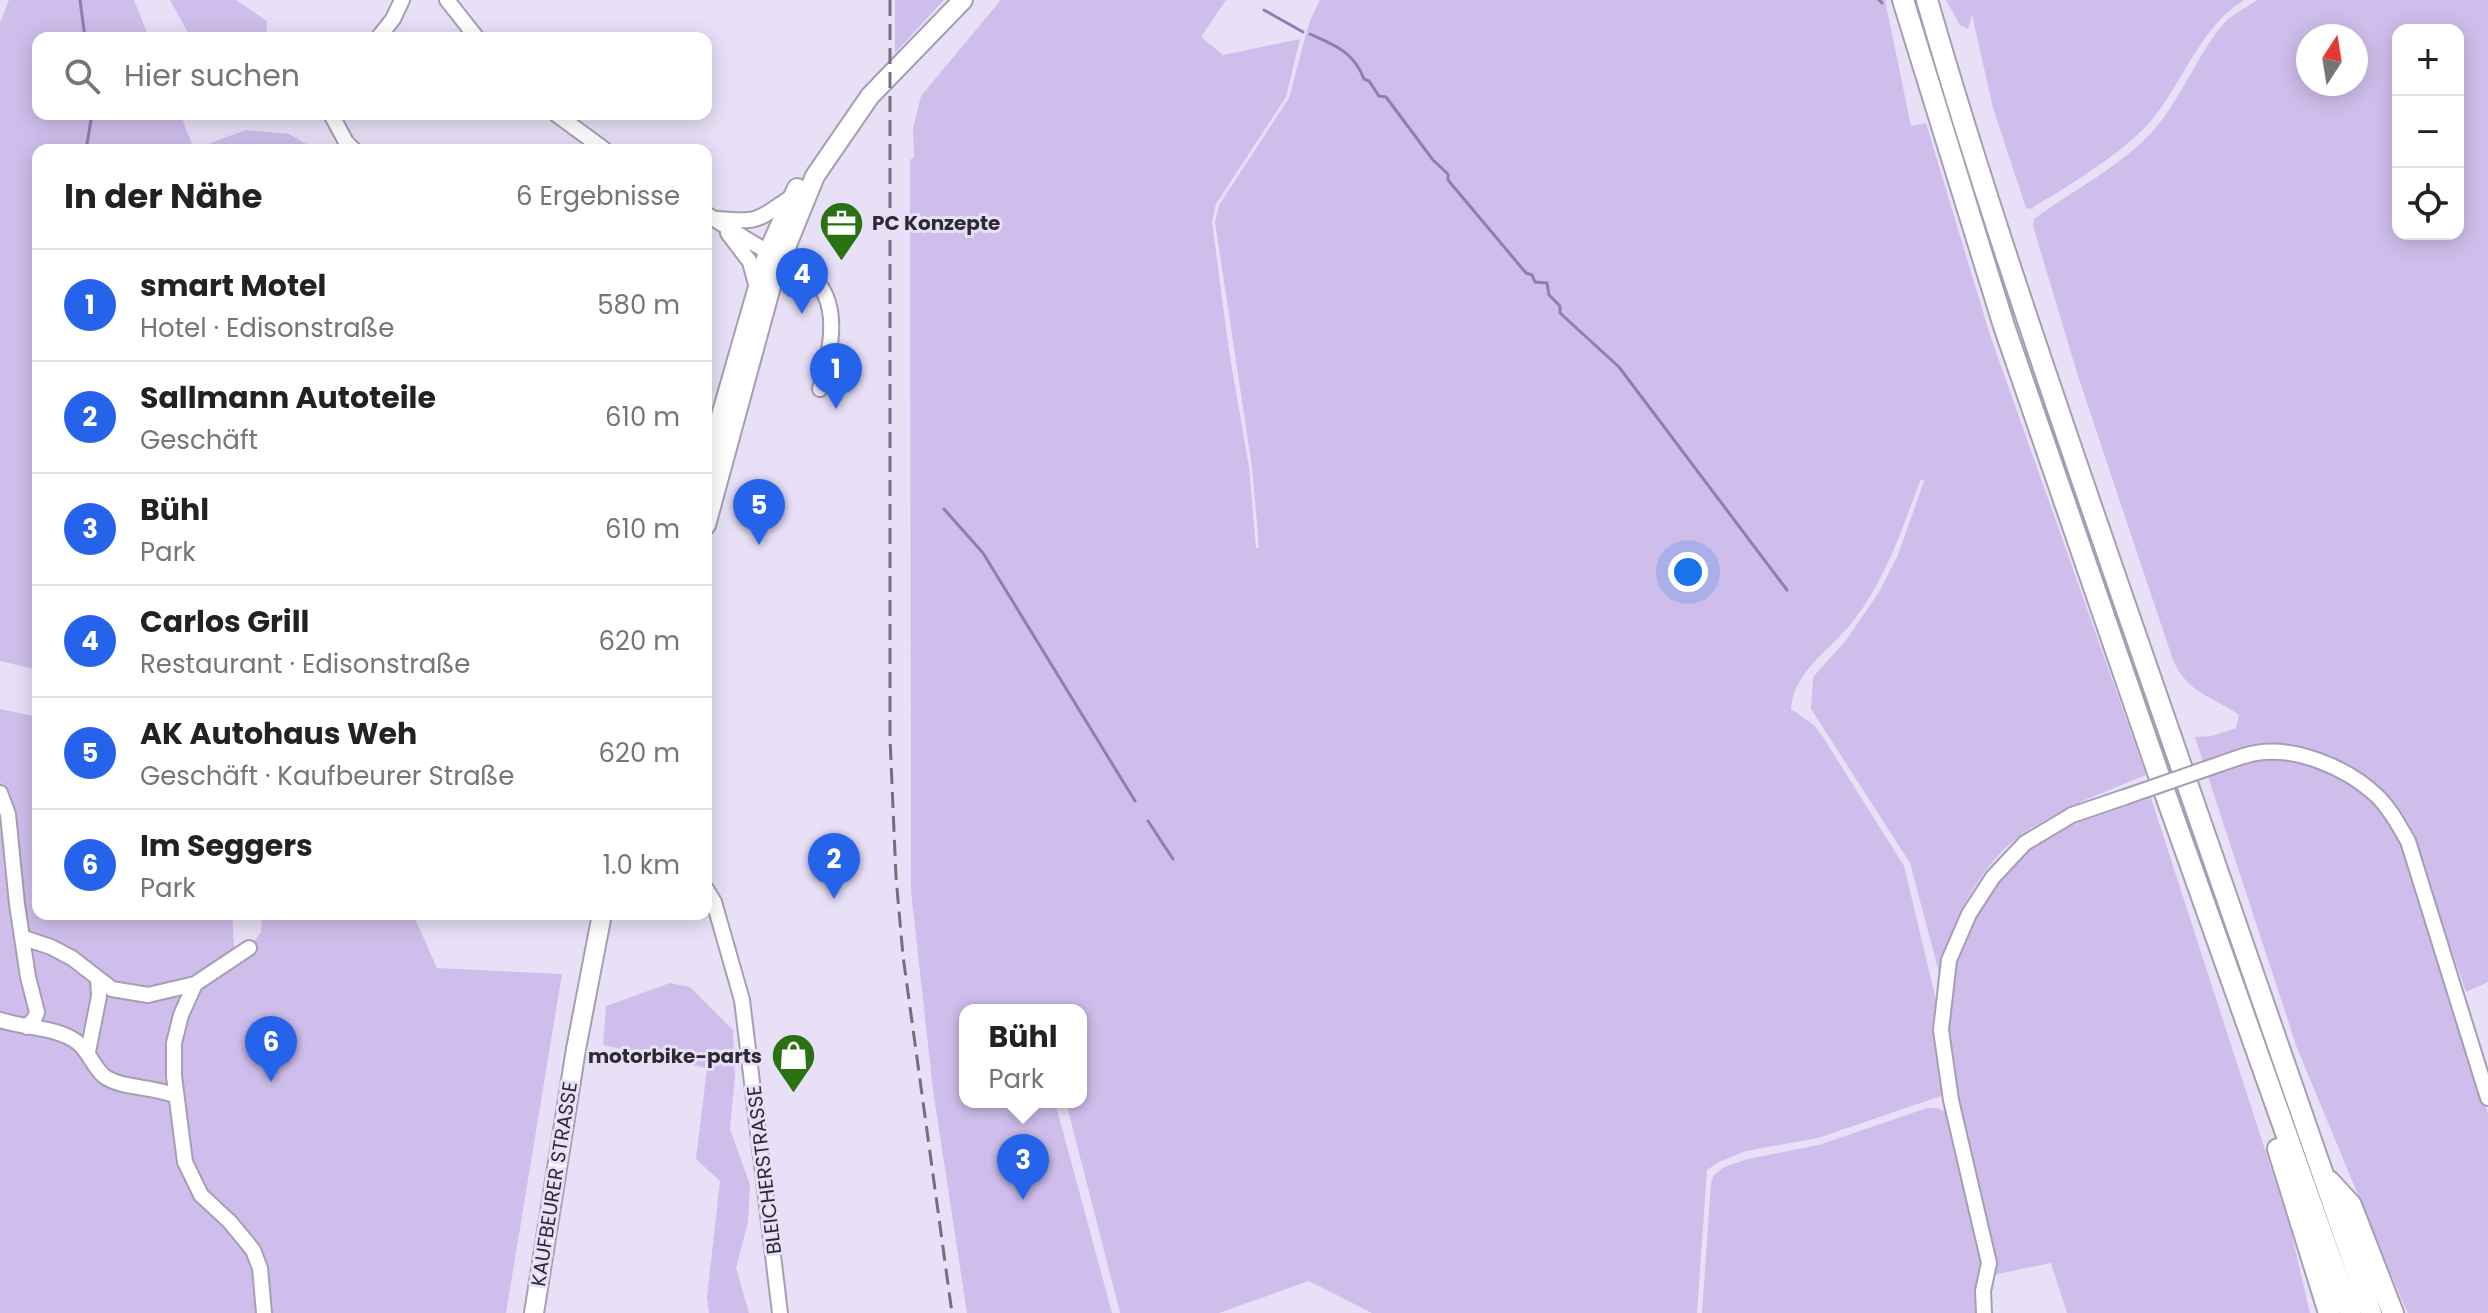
<!DOCTYPE html>
<html lang="de">
<head>
<meta charset="utf-8">
<style>
	:root { --surface:#fff; --page:#f2f2f2; --text:#222; --muted:#767676; --line:#e0e0e0; --accent:#2563eb }
	body { margin:0; font-family:Poppins,sans-serif; background:var(--page); color:var(--text) }
	.controls { position:absolute; right:24px; top:24px; display:grid; overflow:hidden; border-radius:16px; box-shadow:0 4px 20px #0003 }
	.controls button { width:72px; height:72px; display:grid; place-items:center; padding:0; border:0; border-bottom:2px solid var(--line); background:var(--surface); color:var(--text); font:40px sans-serif }
	.compass { position:absolute; left:2296px; top:24px; width:72px; height:72px; border-radius:50%; background:var(--surface); box-shadow:0 4px 20px #0003; rotate:12deg }
	.you { position:absolute; left:1688px; top:572px; width:28px; height:28px; margin:-20px; border:6px solid #fff; border-radius:50%; background:#1a73e8; box-shadow:0 0 0 12px #1a73e833 }
	.badge { display:grid; place-items:center; width:52px; height:52px; border-radius:50%; background:var(--accent); color:#fff; font-size:26px; font-weight:700 }
	.pin { position:absolute; translate:-50% -66px; filter:drop-shadow(0 2px 4px #0008) }
	.pin::after { content:''; position:absolute; top:42px; width:28px; height:24px; background:inherit; clip-path:polygon(0 0,100% 0,50% 100%) }
	.popup { position:absolute; left:959px; top:1004px; width:128px; height:104px; box-sizing:border-box; display:grid; place-content:center; border-radius:16px; background:var(--surface); filter:drop-shadow(0 2px 6px #0005); font-size:26px; white-space:nowrap; color:var(--muted) }
	.popup b { font-size:30px; color:var(--text) }
	.popup::after { content:''; position:absolute; left:50%; top:100%; margin-left:-16px; border:16px solid transparent; border-top-color:var(--surface) }
	.list { margin:0; padding:0; list-style:none }
	h2 { display:flex; justify-content:space-between; align-items:center; height:104px; margin:0; padding:0 32px; font-size:34px }
	h2 small { font-size:26px; font-weight:400; color:var(--muted) }
	.list li { display:grid; grid-template-columns:52px 1fr auto; gap:24px; align-items:center; box-sizing:border-box; height:112px; padding:0 32px; border-top:2px solid var(--line) }
	.list b { display:block; font-size:30px; white-space:nowrap }
	.list p { margin:0; font-size:26px; white-space:nowrap; color:var(--muted) }
	.list em { font-size:26px; font-style:normal; color:var(--muted) }
	.icon { flex:none; width:44px; height:44px; fill:none; stroke:currentColor; stroke-width:2; stroke-linecap:round; stroke-linejoin:round }
	.map { position:relative; flex:none; width:2488px; height:1313px; overflow:hidden }
	.search { position:absolute; background:var(--surface); box-shadow:0 4px 20px #0003; left:32px; top:32px; width:680px; height:88px; display:flex; align-items:center; gap:20px; box-sizing:border-box; padding:0 28px; border-radius:16px; color:var(--muted); font-size:30px }
	.panel { position:absolute; background:var(--surface); box-shadow:0 4px 20px #0003; left:32px; top:144px; width:680px; height:776px; border-radius:16px }
	.map>svg:first-child { display:block }
	.green { fill:#cfbeec; fill-rule:evenodd }
	.lines { fill:none; stroke-linecap:round; stroke-linejoin:round }
	.stream { stroke:#927cb2; stroke-width:3 }
	.minor-casing { stroke:#a69eb3; stroke-width:18 }
	.major-casing { stroke:#a69eb3; stroke-width:22 }
	.highway-casing { stroke:#a69eb3; stroke-width:24 }
	.minor { stroke:#fff; stroke-width:14 }
	.major { stroke:#fff; stroke-width:18 }
	.highway { stroke:#fff; stroke-width:20 }
	.rail { stroke:#746f7d; stroke-width:3; stroke-dasharray:16 8; stroke-linecap:butt }
	.minor-bridge-casing { stroke:#a69eb3; stroke-width:18; stroke-linecap:butt }
	.minor-bridge { stroke:#fff; stroke-width:14 }
	.labels { text-anchor:middle; dominant-baseline:central; stroke-width:6; stroke-linejoin:round; paint-order:stroke }
	.poi-label { font-size:20px; font-weight:bold; fill:#2d2a33; stroke:#e8e0f7; text-anchor:start }
	.street-label { font-size:20px; fill:#2d2a33; stroke:#e8e0f7 }
</style>
</head>
<body>
<div class="map">
<svg width="2488" height="1313" viewBox="0 0 2488 1313">
	<rect width="100%" height="100%" fill="#e8e0f7"/>
	<path class="green" d="M9,0h125l15,38h-111v76h142l14,35 52,-19 43,4 28,16h-279v520l-38,-9v-638z
		M170,0h66l31,21 -1,17h-75z
		M895,0h49l-49,53z
		M1001,0h225l-25,37 22,18 77,-16 -14,58 -70,107 -4,18 17,129 20,116 7,81 3,-1 -7,-80 -37,-245 4,-17 70,-107 20,-75 11,-23h565l26,126 15,-3 64,212 156,440c-43,18 -86,33 -124,59 -42,30 -74,92 -82,142l-30,-113 -99,-154 2,-32 34,-38 32,-47 19,-37 26,-74 -3,-2c-19,49 -34,98 -67,141 -21,28 -61,51 -63,89l23,16 9,12 81,129 32,134v30l8,65 -126,43 -72,13 -27,11 -12,8 -10,143h-325l-63,-32 -90,32h-99l-54,-211h15v-92h-116v92h90l57,211h-145l-34,-223 -22,-199 -1,-731 4,-3 -1,-29 8,-32z
		M1946,0h298c-45,28 -60,82 -94,122 -27,31 -83,65 -120,87l-4,-1 -33,-100 -21,-93 -4,14 -8,-4z
		M2257,0h231v982l-22,10 -54,-154 -9,5 85,271v199h-80l-7,-15 -104,-250 -102,-311 16,-1 25,-8 3,-13c-27,-19 -52,-22 -66,-55l-95,-284 -45,-150 1,-7c39,-29 86,-52 119,-88 27,-31 42,-71 67,-103l8,-9zM2398,30h60v204h-60zM2308,36h48v48h-48z
		M0,709l38,8v197h194l2,33c-25,33 -78,50 -118,39 -18,-5 -67,-42 -85,-54l-7,-11 -19,-130 -5,-9z
		M2151,798l139,429 20,86h-243l-16,-50 -58,12 -36,-176 -10,-69 1,-35 9,-33 19,-46 26,-37 28,-31 47,-25z
		M0,804l33,205 -6,12 -27,-5z
		M262,914h151l24,54 125,6 -56,339h-238l-4,-46 -60,-73 -16,-33 -10,-117 7,-28 17,-32 48,-37 11,-15z
		M36,944c17,10 55,23 58,46 2,15 -4,34 -7,50l-46,-13 -10,-50 -1,-31z
		M670,983l20,4 43,43 2,47 -5,52 20,56 -2,37 -12,46 13,45h-40l-2,-16 13,-116 -24,-22 11,-91 -104,-23 3,-39z
		M104,988l79,2 -11,95c-21,6 -46,-6 -66,-13l-12,-20z
		M0,1025l21,8 37,4 15,7 20,26 79,29 9,63 68,93 6,15 4,43h-259z
		M1927,1108c12,0 18,0 23,11l32,147 -3,47h-277l9,-130 3,-8 10,-8 24,-8 71,-14z"/>
	<g class="lines">
		<path class="stream" d="M80,0l5,38
			M1879,0l3,3
			M1264,10l39,22
			M1310,34c25,11 44,18 54,45l5,2 10,15 7,1 47,63 15,14v6l78,93 6,2 3,7 12,1 2,12 11,11v7l59,54 168,223
			M86,150l6,-36
			M944,509l39,44 152,248
			M1148,821l25,38"/>
		<defs>
			<path id="minor" d="M447,0l30,38
				M378,38l15,-19 9,-19
				M331,114l15,28 8,8
				M556,114l49,36
				M706,214c20,12 39,25 59,36 14,7 30,13 43,23 36,28 22,79 12,116
				M718,219c46,4 38,0 74,-22
				M728,233l22,29 7,26
				M2220,764c12,-4 24,-9 36,-11 40,-7 91,15 120,42 14,13 23,31 32,46l80,257
				M0,793l8,21 9,90 11,73 9,35 -2,6 -8,9
				M706,889l8,13 28,98 38,313
				M24,938l27,9 21,11 40,31 36,6 47,-11
				M249,948l-54,36 -14,31 -7,28v33l11,86 16,33 29,27 23,28 7,18 4,45
				M0,1020c24,8 57,7 77,22 12,9 16,25 27,34 17,13 51,10 72,20
				M88,1052l11,-56 -1,-18
				M1984,1313l-1,-22 6,-28 -38,-163 -10,-70 8,-70 20,-46 24,-37 32,-34 47,-28 53,-18"/>
			<path id="major" d="M706,468l62,-216 29,-64
				M706,525l67,-246 42,-103 55,-80 93,-96
				M534,1313l42,-264 26,-135"/>
			<path id="highway" d="M1903,0l101,326 161,467 185,520
				M1927,0c58,201 127,398 195,596 82,239 165,478 249,717
				M2278,1149l51,164
				M2329,1181l22,24 42,108"/>
		</defs>
		<use href="#minor" class="minor-casing"/>
		<use href="#major" class="major-casing"/>
		<use href="#highway" class="highway-casing"/>
		<use href="#minor" class="minor"/>
		<use href="#major" class="major"/>
		<use href="#highway" class="highway"/>
		<path class="rail" d="M890,0v738l6,139 7,79 49,357"/>
		<defs>
			<path id="minor-bridge" d="M2125,797l95,-33"/>
		</defs>
		<use href="#minor-bridge" class="minor-bridge-casing"/>
		<use href="#minor-bridge" class="minor-bridge"/>
	</g>
	<defs>
		<symbol id="office-pin" viewBox="-11 -11 22 30"><path d="M0 17L-7.5 6A9.5 9.5 0 1 1 7.5 6Z" fill="#297111" stroke="#e8e0f7"/><path d="M-6-3h4V-5.5h4V-3h4V5H-6ZM-1-4.5V-3h2v-1.5ZM-6 0V1H6V0Z" fill="#fff"/></symbol>
		<symbol id="shop-pin" viewBox="-11 -11 22 30"><path d="M0 17L-7.5 6A9.5 9.5 0 1 1 7.5 6Z" fill="#297111" stroke="#e8e0f7"/><path d="M-5-2.5h2.3a2.7 3.5 0 0 1 5.4 0H5L5.5 6h-11ZM-1.5-2.5h3a1.5 2.3 0 0 0-3 0Z" fill="#fff"/></symbol>
	</defs>
	<g fill-rule="evenodd">
		<use href="#office-pin" x="816" y="198" width="51" height="69"/>
		<use href="#shop-pin" x="768" y="1030" width="51" height="69"/>
	</g>
	<g class="labels">
		<g class="poi-label">
			<text x="872" y="223">PC Konzepte</text>
			<text x="762" y="1056" text-anchor="end">motorbike-parts</text>
		</g>
		<g class="street-label">
			<text transform="translate(764 1170) rotate(-97)">BLEICHERSTRASSE</text>
			<text transform="translate(554 1184) rotate(-81)">KAUFBEURER STRASSE</text>
		</g>
	</g>
</svg>
<div class="controls">
<button>+</button>
<button>−</button>
<button><svg class="icon" aria-label="locate" viewBox="0 0 24 24"><circle cx="12" cy="12" r="6"/><path d="M12 2v4M12 18v4M2 12h4M18 12h4"/></svg></button>
</div>
<svg class="compass" viewBox="-18 -18 36 36"><path d="M0-13l5 13h-10z" fill="#e53935"/><path d="M0 13l5-13h-10z" fill="#767676"/></svg>
<div class="you"></div>
<div class="pin badge" style="left:836px;top:409px">1</div>
<div class="pin badge" style="left:834px;top:899px">2</div>
<div class="pin badge" style="left:1023px;top:1200px">3</div>
<div class="popup"><b>Bühl</b>Park</div>
<div class="pin badge" style="left:802px;top:314px">4</div>
<div class="pin badge" style="left:759px;top:545px">5</div>
<div class="pin badge" style="left:271px;top:1082px">6</div>
<div class="search"><svg class="icon" aria-label="search" viewBox="0 0 24 24"><circle cx="10" cy="10" r="6"/><path d="M15 15l6 6"/></svg>Hier suchen</div>
<section class="panel">
<h2>In der Nähe<small>6 Ergebnisse</small></h2>
<ul class="list">
<li><span class="badge">1</span><div><b>smart Motel</b><p>Hotel · Edisonstraße</p></div><em>580 m</em></li>
<li><span class="badge">2</span><div><b>Sallmann Autoteile</b><p>Geschäft</p></div><em>610 m</em></li>
<li><span class="badge">3</span><div><b>Bühl</b><p>Park</p></div><em>610 m</em></li>
<li><span class="badge">4</span><div><b>Carlos Grill</b><p>Restaurant · Edisonstraße</p></div><em>620 m</em></li>
<li><span class="badge">5</span><div><b>AK Autohaus Weh</b><p>Geschäft · Kaufbeurer Straße</p></div><em>620 m</em></li>
<li><span class="badge">6</span><div><b>Im Seggers</b><p>Park</p></div><em>1.0 km</em></li>
</ul>
</section>
</div>
</body>
</html>
